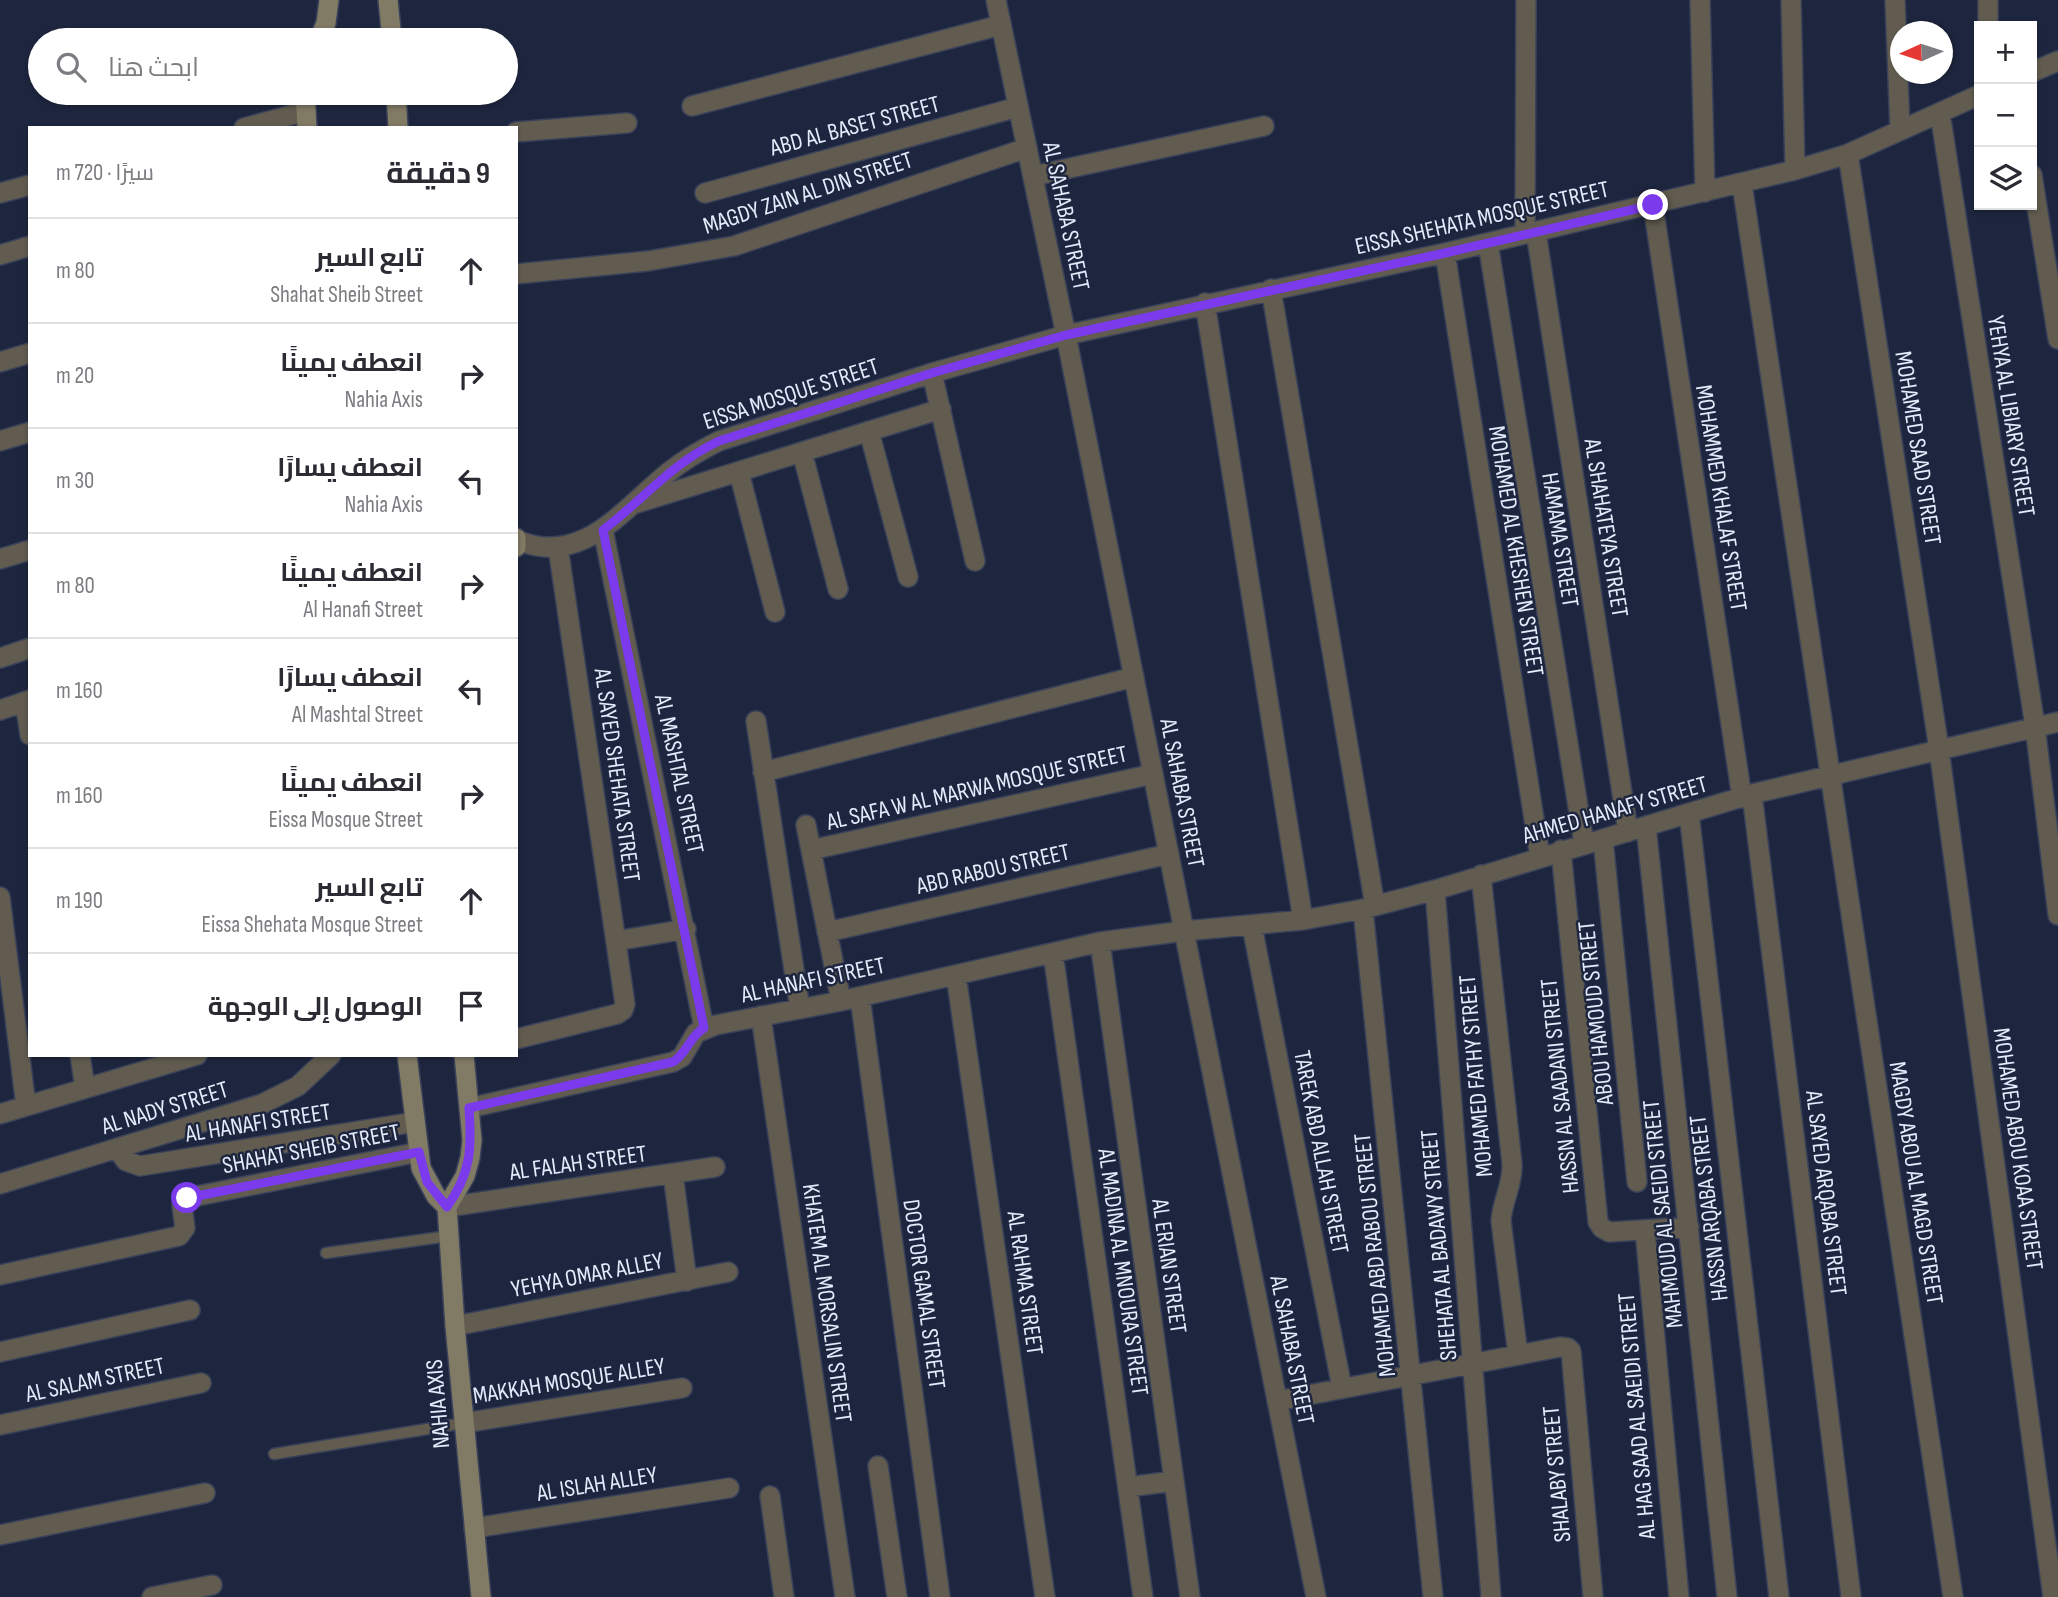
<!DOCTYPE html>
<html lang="ar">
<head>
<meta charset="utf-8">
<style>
	:root { --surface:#fff; --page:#f7f7f7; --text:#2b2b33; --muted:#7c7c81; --line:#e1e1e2 }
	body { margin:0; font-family:"Sofia Sans Condensed",Cairo,sans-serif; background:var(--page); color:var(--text); direction:rtl }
	.controls { position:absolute; right:21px; top:21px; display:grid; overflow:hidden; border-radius:0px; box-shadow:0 2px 5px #0004 }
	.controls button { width:63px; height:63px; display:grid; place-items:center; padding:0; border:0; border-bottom:2px solid var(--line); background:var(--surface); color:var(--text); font:35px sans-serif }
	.compass { position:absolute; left:1890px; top:21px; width:63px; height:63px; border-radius:50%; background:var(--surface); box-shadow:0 2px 5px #0004; rotate:267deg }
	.stop { position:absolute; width:21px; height:21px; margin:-16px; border:5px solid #7c3aed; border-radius:50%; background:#fff }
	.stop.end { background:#7c3aed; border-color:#fff; box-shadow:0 2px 7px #0008 }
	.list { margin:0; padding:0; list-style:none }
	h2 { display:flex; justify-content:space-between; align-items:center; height:91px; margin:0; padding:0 28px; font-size:30px }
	h2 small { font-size:23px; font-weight:400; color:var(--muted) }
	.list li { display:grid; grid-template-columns:46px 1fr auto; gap:21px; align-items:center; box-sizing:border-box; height:105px; padding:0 28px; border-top:2px solid var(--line) }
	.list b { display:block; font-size:26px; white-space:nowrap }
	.list p { margin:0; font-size:23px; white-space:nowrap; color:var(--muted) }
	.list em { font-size:23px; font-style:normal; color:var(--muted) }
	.icon { flex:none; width:38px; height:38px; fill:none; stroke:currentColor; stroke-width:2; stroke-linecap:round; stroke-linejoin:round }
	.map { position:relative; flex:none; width:2058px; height:1597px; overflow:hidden; direction:ltr }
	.search { position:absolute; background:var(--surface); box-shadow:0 2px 5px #0004; left:28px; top:28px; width:490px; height:77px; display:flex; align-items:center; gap:18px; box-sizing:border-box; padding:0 24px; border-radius:38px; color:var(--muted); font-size:26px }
	.panel { position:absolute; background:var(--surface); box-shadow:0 2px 5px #0004; left:28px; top:126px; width:490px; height:931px; border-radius:0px; direction:rtl }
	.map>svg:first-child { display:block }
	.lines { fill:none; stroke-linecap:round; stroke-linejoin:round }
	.service-casing { stroke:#3a4259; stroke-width:13 }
	.minor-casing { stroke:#3a4259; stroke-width:22 }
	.tertiary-casing { stroke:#3a4259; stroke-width:22 }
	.secondary-casing { stroke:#3a4259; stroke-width:22 }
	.service { stroke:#615c4f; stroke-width:10 }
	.minor { stroke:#615c4f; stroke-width:19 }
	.tertiary { stroke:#615c4f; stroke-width:19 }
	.secondary { stroke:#817a65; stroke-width:19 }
	.route { stroke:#7c3aed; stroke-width:9 }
	.labels { text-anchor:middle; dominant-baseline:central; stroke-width:5; stroke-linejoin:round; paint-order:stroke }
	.street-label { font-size:24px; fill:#e4ebfc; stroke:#1e263f }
</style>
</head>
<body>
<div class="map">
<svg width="2058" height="1597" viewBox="0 0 2058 1597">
	<rect width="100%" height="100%" fill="#1e263f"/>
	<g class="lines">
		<defs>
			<path id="service" d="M326,1253l123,-17
				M274,1454l190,-31"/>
			<path id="minor" d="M1700,0l5,192
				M1791,0l4,170
				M1895,0l5,130
				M1988,0v26
				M2032,72l26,-11
				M692,106l309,-81
				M1940,113l95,613 23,189
				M244,128l62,-17
				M516,132l111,-9
				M1848,154l91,595 114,848
				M2032,175l26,164
				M1033,176l231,-50
				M1742,184l211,1413
				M0,193l30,-8
				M705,193l313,-86
				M1653,205l89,593
				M1536,232l92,600
				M1525,234l1,-234
				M1488,243l96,601
				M1445,253l95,604
				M0,255l30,-9
				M516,274l132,-13 86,-15 293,-98
				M1271,289l104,617
				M1205,303l98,617
				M0,362l30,-9
				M932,373l43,188
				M869,431l39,146
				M0,441l30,-9
				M802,452l36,137
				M739,472l36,140
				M637,503l304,-94
				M603,530l101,498
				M517,540c65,28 107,-32 152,-68 16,-13 32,-22 50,-31l213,-68 134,-38 379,-82 350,-83 53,-16 131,-59
				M0,559l30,-9
				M0,658l30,-10
				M25,702l5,33
				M0,710l30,-10
				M756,721l44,288
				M763,772l371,-95
				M1752,794l99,803
				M1689,813l90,784
				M806,825l35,176
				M1646,826l81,771
				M1603,839l34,343
				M811,850l342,-76
				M1561,850l37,372 4,6 7,4 80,-5
				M1481,875l31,289c1,21 -10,37 -11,57l17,134
				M1435,890l56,707
				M0,897l26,209
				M1363,909l70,688
				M1252,926l90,462
				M827,932l342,-78
				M616,941l70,-12
				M1100,942l90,655
				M1053,953l90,644
				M956,975l89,622
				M860,997l80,600
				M761,1016l84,581
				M516,1039l101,-25 6,-4 2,-6 -67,-457
				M80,1055l5,33
				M469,1108l204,-46 9,-5 14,-24 20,-8 125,-24 259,-59 84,-11 119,-11 60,-11 72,-19 317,-96 306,-72
				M0,1114l197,-59
				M117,1148l9,13 14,5 275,-44
				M673,1174l14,107
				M0,1184l262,-80 36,-18 33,-31
				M447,1207l268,-40
				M1645,1230l34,367
				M0,1275l179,-39 6,-8 -3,-22 5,-8 232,-46
				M455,1326l273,-54
				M0,1352l190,-42
				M1277,1401l283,-54 8,1 3,3 22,246
				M464,1423l218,-35
				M0,1425l201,-42
				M878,1466l19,131
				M1128,1487l46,-6
				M770,1496l14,101
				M474,1528l255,-40
				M0,1535l205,-42
				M152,1597l60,-12"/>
			<path id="tertiary" d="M996,0l70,335 250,1262"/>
			<path id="secondary" d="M388,0l4,40
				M319,40l7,-17 3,-23
				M305,93l2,35
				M396,93l2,35
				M516,538v9
				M407,1055l14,113 15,28 11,11
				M464,1055l8,85 -2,18 -5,18 -18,31 8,119 26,271"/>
		</defs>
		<use href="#service" class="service-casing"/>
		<use href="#minor" class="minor-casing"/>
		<use href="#tertiary" class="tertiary-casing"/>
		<use href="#secondary" class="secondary-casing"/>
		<use href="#service" class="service"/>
		<use href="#minor" class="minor"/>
		<use href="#tertiary" class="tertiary"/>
		<use href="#secondary" class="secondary"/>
	</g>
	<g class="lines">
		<path class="route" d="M187,1198l232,-46 8,30 20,25c24,-34 25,-58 22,-99l204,-46c14,-9 17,-26 31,-34l-101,-498c41,-31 69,-67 116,-89l213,-68 134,-38 379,-82 208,-48"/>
	</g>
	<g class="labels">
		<g class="street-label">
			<text transform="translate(855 126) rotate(-15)">ABD AL BASET STREET</text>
			<text transform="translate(808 193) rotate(-18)">MAGDY ZAIN AL DIN STREET</text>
			<text transform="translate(1066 216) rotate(78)">AL SAHABA STREET</text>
			<text transform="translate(1482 218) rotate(-13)">EISSA SHEHATA MOSQUE STREET</text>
			<text transform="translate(791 394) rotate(-18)">EISSA MOSQUE STREET</text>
			<text transform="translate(2011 416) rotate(81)">YEHYA AL LIBIARY STREET</text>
			<text transform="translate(1918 448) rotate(81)">MOHAMED SAAD STREET</text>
			<text transform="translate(1721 498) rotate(81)">MOHAMMED KHALAF STREET</text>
			<text transform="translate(1606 528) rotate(81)">AL SHAHATEYA STREET</text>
			<text transform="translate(1560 540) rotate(81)">HAMAMA STREET</text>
			<text transform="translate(1516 551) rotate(81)">MOHAMED AL KHESHEN STREET</text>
			<text transform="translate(679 774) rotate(78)">AL MASHTAL STREET</text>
			<text transform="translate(617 775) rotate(82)">AL SAYED SHEHATA STREET</text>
			<text transform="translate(977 788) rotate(-13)">AL SAFA W AL MARWA MOSQUE STREET</text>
			<text transform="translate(1182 793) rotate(79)">AL SAHABA STREET</text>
			<text transform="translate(1615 810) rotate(-16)">AHMED HANAFY STREET</text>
			<text transform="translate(993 869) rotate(-13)">ABD RABOU STREET</text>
			<text transform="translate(813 980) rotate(-12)">AL HANAFI STREET</text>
			<text transform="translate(1596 1013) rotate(-96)">ABOU HAMOUD STREET</text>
			<text transform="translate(1476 1076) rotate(-95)">MOHAMED FATHY STREET</text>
			<text transform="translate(1560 1086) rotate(-96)">HASSN AL SAADANI STREET</text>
			<text transform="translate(165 1108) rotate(-17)">AL NADY STREET</text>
			<text transform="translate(258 1123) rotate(-9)">AL HANAFI STREET</text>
			<text transform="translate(311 1149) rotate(-11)">SHAHAT SHEIB STREET</text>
			<text transform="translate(2018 1149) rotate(82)">MOHAMED ABOU KOAA STREET</text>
			<text transform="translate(1321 1152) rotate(79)">TAREK ABD ALLAH STREET</text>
			<text transform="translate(578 1163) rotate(-8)">AL FALAH STREET</text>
			<text transform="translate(1916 1183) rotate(81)">MAGDY ABOU AL MAGD STREET</text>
			<text transform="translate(1826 1193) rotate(83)">AL SAYED ARQABA STREET</text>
			<text transform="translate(1709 1208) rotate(-97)">HASSN ARQABA STREET</text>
			<text transform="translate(1663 1214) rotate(-96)">MAHMOUD AL SAEIDI STREET</text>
			<text transform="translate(1439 1245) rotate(-95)">SHEHATA AL BADAWY STREET</text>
			<text transform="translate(1375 1255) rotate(-96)">MOHAMED ABD RABOU STREET</text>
			<text transform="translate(1169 1266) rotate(82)">AL ERIAN STREET</text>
			<text transform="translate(1123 1272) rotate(82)">AL MADINA AL MNOURA STREET</text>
			<text transform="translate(587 1275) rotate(-11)">YEHYA OMAR ALLEY</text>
			<text transform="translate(1025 1283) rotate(82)">AL RAHMA STREET</text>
			<text transform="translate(924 1294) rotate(82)">DOCTOR GAMAL STREET</text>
			<text transform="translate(827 1303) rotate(82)">KHATEM AL MORSALIN STREET</text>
			<text transform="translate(1292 1350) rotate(79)">AL SAHABA STREET</text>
			<text transform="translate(95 1380) rotate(-12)">AL SALAM STREET</text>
			<text transform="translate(569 1381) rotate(-9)">MAKKAH MOSQUE ALLEY</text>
			<text transform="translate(438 1404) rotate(-95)">NAHIA AXIS</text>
			<text transform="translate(1637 1416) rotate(-95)">AL HAG SAAD AL SAEIDI STREET</text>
			<text transform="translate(1557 1474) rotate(-95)">SHALABY STREET</text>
			<text transform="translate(597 1484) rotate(-9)">AL ISLAH ALLEY</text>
		</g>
	</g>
</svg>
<div class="controls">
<button>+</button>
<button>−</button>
<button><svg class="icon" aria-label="layers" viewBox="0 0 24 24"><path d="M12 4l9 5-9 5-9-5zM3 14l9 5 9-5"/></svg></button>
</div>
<svg class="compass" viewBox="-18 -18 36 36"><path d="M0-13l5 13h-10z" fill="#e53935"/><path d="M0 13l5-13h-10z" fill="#7c7c81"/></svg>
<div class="stop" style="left:187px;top:1198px"></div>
<div class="stop end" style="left:1653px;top:205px"></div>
<div class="search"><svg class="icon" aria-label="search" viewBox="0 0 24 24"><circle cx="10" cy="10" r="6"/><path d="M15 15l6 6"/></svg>ابحث هنا</div>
<section class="panel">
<h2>9 دقيقة<small>سيرًا · 720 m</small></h2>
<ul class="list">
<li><svg class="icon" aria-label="ahead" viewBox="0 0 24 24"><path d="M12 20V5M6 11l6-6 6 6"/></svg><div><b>تابع السير</b><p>Shahat Sheib Street</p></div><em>80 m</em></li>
<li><svg class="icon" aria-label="right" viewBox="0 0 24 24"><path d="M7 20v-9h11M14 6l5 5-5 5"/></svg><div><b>انعطف يمينًا</b><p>Nahia Axis</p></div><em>20 m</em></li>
<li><svg class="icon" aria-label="left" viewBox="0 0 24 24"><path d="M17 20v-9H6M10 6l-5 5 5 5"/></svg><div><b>انعطف يسارًا</b><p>Nahia Axis</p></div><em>30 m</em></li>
<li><svg class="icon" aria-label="right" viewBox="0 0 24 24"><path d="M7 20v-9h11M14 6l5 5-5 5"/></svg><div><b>انعطف يمينًا</b><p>Al Hanafi Street</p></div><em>80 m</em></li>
<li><svg class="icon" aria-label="left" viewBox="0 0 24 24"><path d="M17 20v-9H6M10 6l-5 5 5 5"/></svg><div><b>انعطف يسارًا</b><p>Al Mashtal Street</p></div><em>160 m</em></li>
<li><svg class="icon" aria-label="right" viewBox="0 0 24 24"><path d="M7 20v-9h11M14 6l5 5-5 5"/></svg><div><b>انعطف يمينًا</b><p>Eissa Mosque Street</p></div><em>160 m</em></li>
<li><svg class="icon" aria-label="ahead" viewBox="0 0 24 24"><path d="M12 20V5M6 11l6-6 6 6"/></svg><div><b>تابع السير</b><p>Eissa Shehata Mosque Street</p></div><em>190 m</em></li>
<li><svg class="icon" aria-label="arrive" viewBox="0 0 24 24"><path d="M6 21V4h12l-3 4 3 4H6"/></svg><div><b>الوصول إلى الوجهة</b></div></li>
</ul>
</section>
</div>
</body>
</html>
